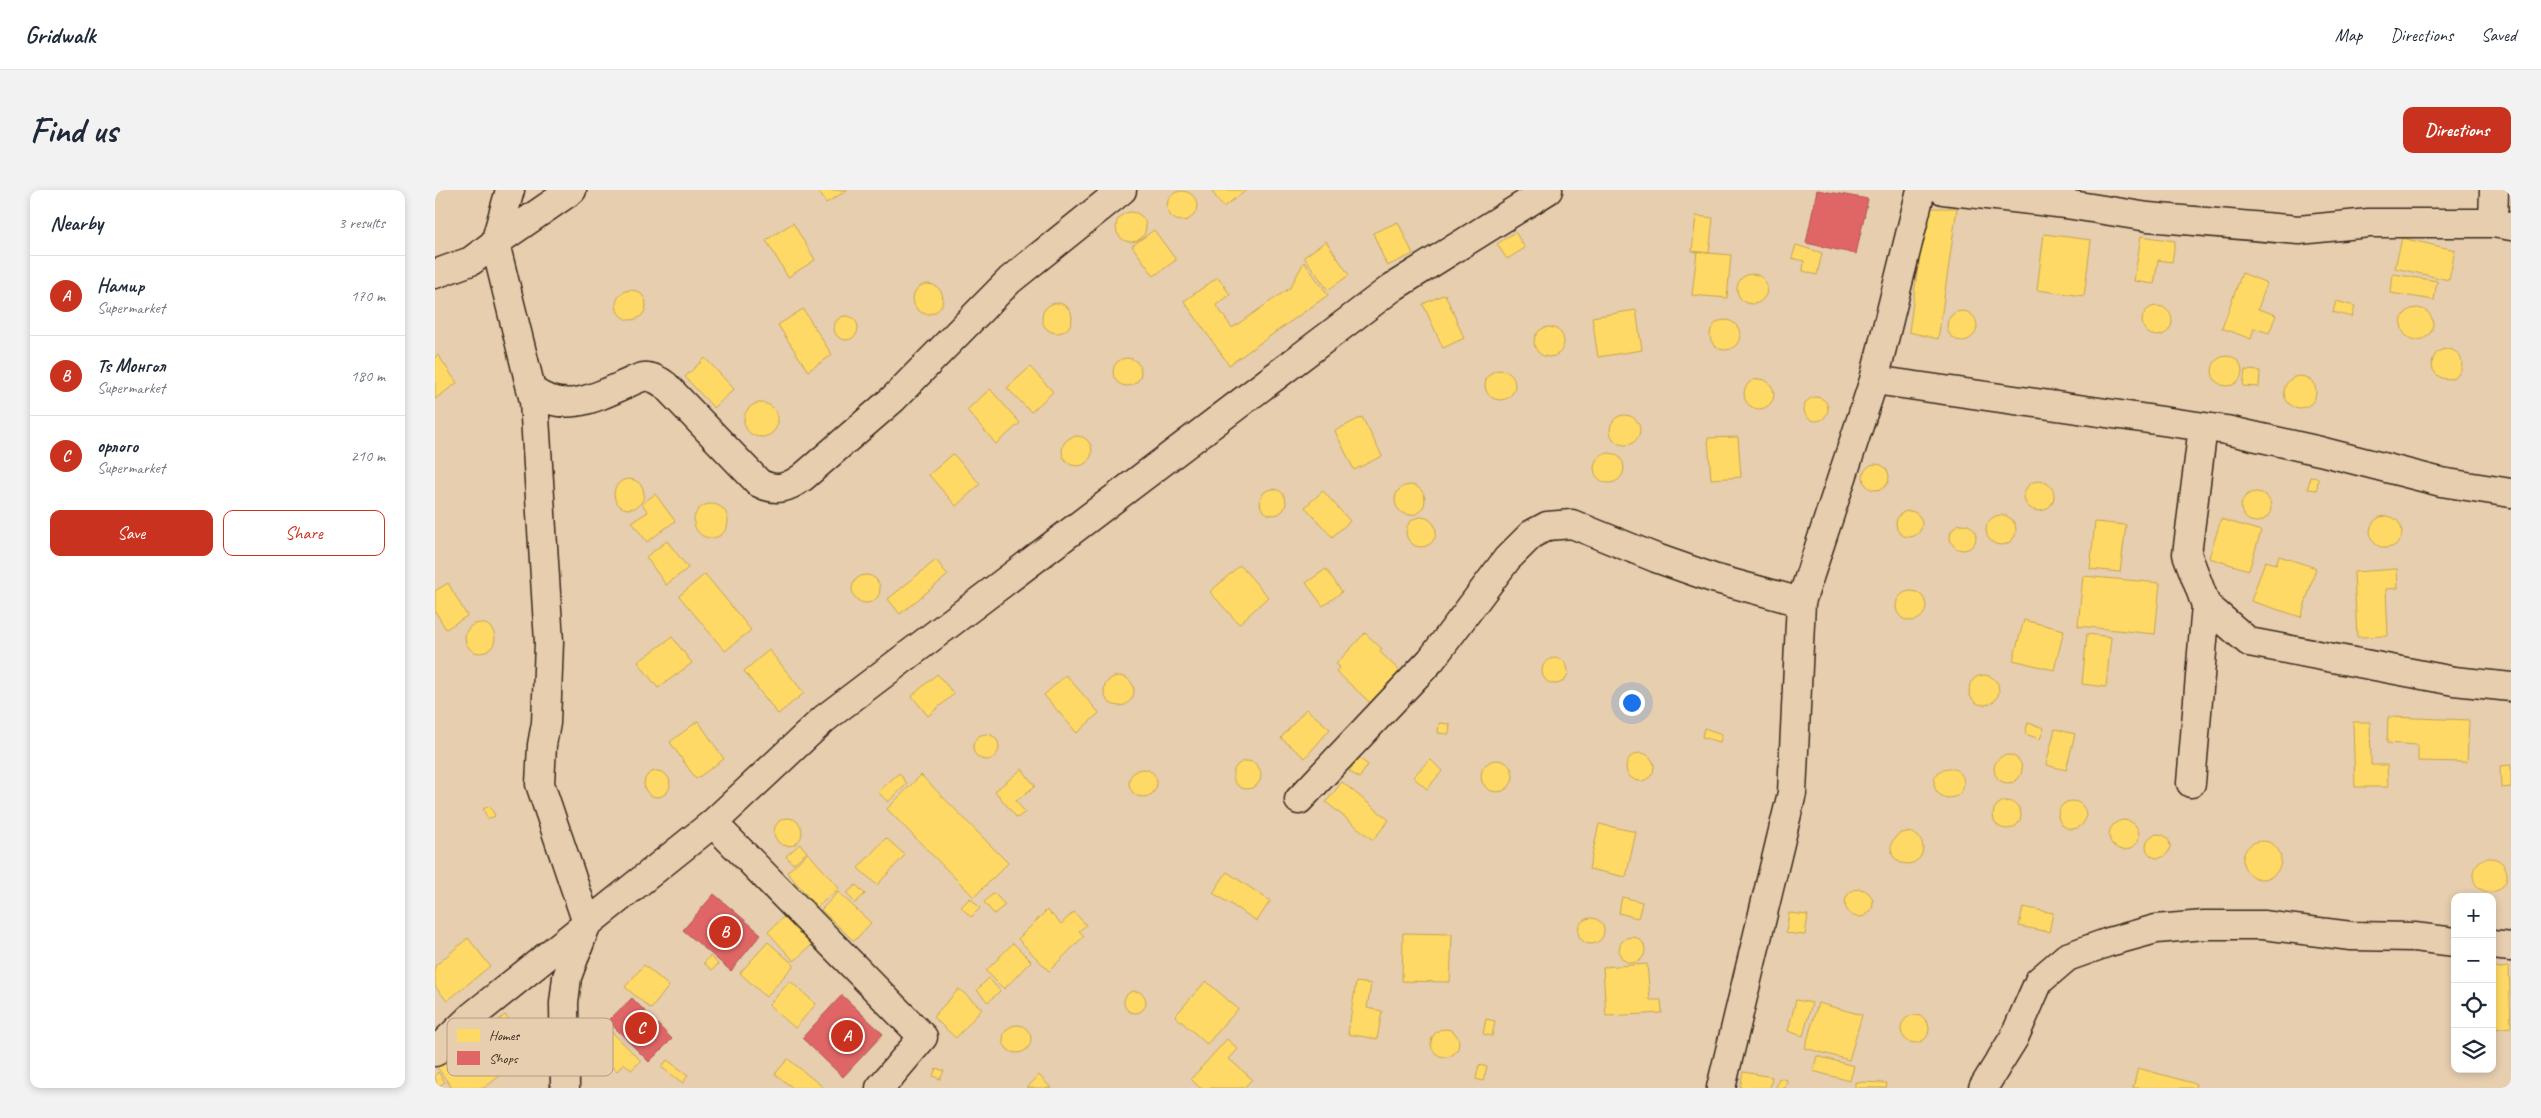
<!DOCTYPE html>
<html lang="en">
<head>
<meta charset="utf-8">
<style>
	:root { --surface:#fff; --page:#f2f2f3; --text:#1f2937; --muted:#747a83; --line:#e0e1e3; --accent:#c8321e }
	body { margin:0; font-family:Caveat,sans-serif; background:var(--page); color:var(--text) }
	.controls { position:absolute; right:15px; bottom:15px; display:grid; overflow:hidden; border-radius:10px; box-shadow:0 2px 8px #0003 }
	.controls button { width:45px; height:45px; display:grid; place-items:center; padding:0; border:0; border-bottom:1px solid var(--line); background:var(--surface); color:var(--text); font:25px sans-serif }
	.you { position:absolute; left:1196px; top:512px; width:18px; height:18px; margin:-12px; border:4px solid #fff; border-radius:50%; background:#1a73e8; box-shadow:0 0 0 8px #1a73e833 }
	.badge { display:grid; place-items:center; width:32px; height:32px; border-radius:50%; background:var(--accent); color:#fff; font-size:16px; font-weight:700 }
	.pin { position:absolute; translate:-50% -50%; border:2px solid #fff; box-shadow:0 1px 5px #0006 }
	.list { margin:0; padding:0; list-style:none }
	h2 { display:flex; justify-content:space-between; align-items:center; height:65px; margin:0; padding:0 20px; font-size:21px }
	h2 small { font-size:16px; font-weight:400; color:var(--muted) }
	.list li { display:grid; grid-template-columns:32px 1fr auto; gap:15px; align-items:center; box-sizing:border-box; height:80px; padding:0 20px; border-top:1px solid var(--line) }
	.list b { display:block; font-size:19px; white-space:nowrap }
	.list p { margin:0; font-size:16px; white-space:nowrap; color:var(--muted) }
	.list em { font-size:16px; font-style:normal; color:var(--muted) }
	.actions { display:flex; gap:10px; padding:15px 20px }
	.actions a { flex:1; padding:11px 0; border:1px solid var(--accent); border-radius:10px; text-align:center; font-size:18px; color:var(--accent) }
	.actions .main { background:var(--accent); color:#fff }
	.icon { flex:none; width:28px; height:28px; fill:none; stroke:currentColor; stroke-width:2; stroke-linecap:round; stroke-linejoin:round }
	.map { position:relative; flex:none; width:2076px; height:898px; overflow:hidden; border-radius:10px }
	header { display:flex; align-items:center; gap:30px; box-sizing:border-box; height:70px; padding:0 25px; background:var(--surface); border-bottom:1px solid var(--line) }
	header strong { font-size:24px }
	nav { display:flex; gap:28px; margin-inline-start:auto; font-size:18px }
	.intro { display:flex; align-items:center; justify-content:space-between; box-sizing:border-box; height:120px; padding:0 30px }
	h1 { margin:0; font-size:35px }
	.button { padding:12px 22px; border-radius:10px; background:var(--accent); color:#fff; font-size:18px; font-weight:700 }
	main { display:flex; gap:30px; padding:0 30px }
	aside { flex:1; background:var(--surface); border-radius:10px; box-shadow:0 2px 8px #0003 }
	.map>svg:first-child { display:block }
	.homes { fill:#ffd966; stroke:#c4a450 }
	.shops { fill:#e06666; stroke:#ae5450 }
	.lines { fill:none; stroke-linecap:round; stroke-linejoin:round }
	.minor-casing { stroke:#3b2a1e; stroke-width:31 }
	.minor { stroke:#e6ceaf; stroke-width:28 }
	.key { fill:#e6ceaf; stroke:#b39d84; stroke-width:1 }
	.key-label { font-size:14px; fill:#3b2a1e }
</style>
</head>
<body>
<header>
<strong>Gridwalk</strong>
<nav><a>Map</a><a>Directions</a><a>Saved</a></nav>
</header>
<div class="intro"><h1>Find us</h1><a class="button">Directions</a></div>
<main>
<aside>
<h2>Nearby<small>3 results</small></h2>
<ul class="list">
<li><span class="badge">A</span><div><b>Намир</b><p>Supermarket</p></div><em>170 m</em></li>
<li><span class="badge">B</span><div><b>Ts Монгол</b><p>Supermarket</p></div><em>180 m</em></li>
<li><span class="badge">C</span><div><b>орлого</b><p>Supermarket</p></div><em>210 m</em></li>
</ul>
<div class="actions"><a class="main">Save</a><a>Share</a></div>
</aside>
<div class="map">
<svg width="2076" height="898" viewBox="0 0 2076 898">
	<rect width="100%" height="100%" fill="#e6ceaf"/>
	<filter id="ink" filterUnits="userSpaceOnUse"><feTurbulence type="fractalNoise" baseFrequency=".02" numOctaves="2"/><feDisplacementMap in="SourceGraphic" scale="10" xChannelSelector="R" yChannelSelector="G"/><feConvolveMatrix kernelMatrix="1 2 1 2 8 2 1 2 1" color-interpolation-filters="sRGB"/></filter>
	<g filter="url(#ink)">
		<path class="homes" d="M383,0h30l-22,13z
			M776,0h36l-24,17z
			M732 16a15 15 0 1 1 30 0a15 15 0 1 1-30 0Z
			M1491,18h31l-19,131 -29,-7z
			M681 37a15 15 0 1 1 30 0a15 15 0 1 1-30 0Z
			M1261,26l17,2 -4,35 -17,-2z
			M963,32l15,32 -26,12 -14,-33z
			M358,33l22,37 -27,17 -22,-37z
			M719,40l22,30 -22,16 -22,-30z
			M1080,42l10,16 -18,11 -10,-15z
			M1609,44l47,6 -7,56 -47,-6z
			M1706,46l34,5 -3,21 -14,-2 -4,24 -20,-3z
			M1967,48l53,12 -6,30 -54,-12z
			M891,51l23,34 -21,15 -24,-33z
			M1361,55l26,8 -5,22 -14,-4 1,-10 -12,-3z
			M1262,62l34,3 -4,43 -35,-3z
			M869,72l24,33 -99,70 -45,-64 34,-24 12,18 -14,10 16,23 58,-40z
			M1807,83l25,10 -9,26 18,6 -7,18 -15,-5 -3,11 -29,-11z
			M1302 99a15 15 0 1 1 30 0a15 15 0 1 1-30 0Z
			M1958,84l44,7 -3,19 -43,-7z
			M478 109a15 15 0 1 1 30 0a15 15 0 1 1-30 0Z
			M181 115a15 15 0 1 1 30 0a15 15 0 1 1-30 0Z
			M1010,104l19,44 -21,10 -20,-44z
			M1901,111l19,5 -3,11 -19,-5z
			M607 128a15 15 0 1 1 30 0a15 15 0 1 1-30 0Z
			M1707 131a15 15 0 1 1 30 0a15 15 0 1 1-30 0Z
			M1966 134a16 16 0 1 1 32 0a16 16 0 1 1-32 0Z
			M368,119l29,46 -24,16 -30,-46z
			M1201,120l6,40 -44,7 -6,-40z
			M1512 136a15 15 0 1 1 30 0a15 15 0 1 1-30 0Z
			M399 138a12 12 0 1 1 24 0a12 12 0 1 1-24 0Z
			M1275 145a15 15 0 1 1 30 0a15 15 0 1 1-30 0Z
			M1099 152a15 15 0 1 1 30 0a15 15 0 1 1-30 0Z
			M1997 174a15 15 0 1 1 30 0a15 15 0 1 1-30 0Z
			M3,165l19,28 -22,16v-42z
			M1777 181a15 15 0 1 1 30 0a15 15 0 1 1-30 0Z
			M270,168l29,31 -20,19 -29,-31z
			M678 182a14 14 0 1 1 28 0a14 14 0 1 1-28 0Z
			M595,177l23,25 -22,20 -24,-24z
			M1810,180l15,1 -1,16 -16,-1z
			M1050 195a15 15 0 1 1 30 0a15 15 0 1 1-30 0Z
			M1849 202a16 16 0 1 1 32 0a16 16 0 1 1-32 0Z
			M1309 204a15 15 0 1 1 30 0a15 15 0 1 1-30 0Z
			M555,199l30,34 -24,21 -29,-34z
			M1369 219a12 12 0 1 1 24 0a12 12 0 1 1-24 0Z
			M309 230a17 17 0 1 1 34 0a17 17 0 1 1-34 0Z
			M1175 240a15 15 0 1 1 30 0a15 15 0 1 1-30 0Z
			M927,227l20,39 -28,14 -19,-39z
			M627 261a15 15 0 1 1 30 0a15 15 0 1 1-30 0Z
			M1303,247l3,40 -30,2 -3,-41z
			M1159 278a15 15 0 1 1 30 0a15 15 0 1 1-30 0Z
			M518,264l27,30 -24,22 -27,-31z
			M1428 287a13 13 0 1 1 26 0a13 13 0 1 1-26 0Z
			M1875,287l8,1 -1,12 -9,-1z
			M179 304a15 15 0 1 1 30 0a15 15 0 1 1-30 0Z
			M1589 306a15 15 0 1 1 30 0a15 15 0 1 1-30 0Z
			M960 310a15 15 0 1 1 30 0a15 15 0 1 1-30 0Z
			M825 312a13 13 0 1 1 26 0a13 13 0 1 1-26 0Z
			M888,301l27,30 -18,16 -27,-30z
			M1806 317a15 15 0 1 1 30 0a15 15 0 1 1-30 0Z
			M220,304l20,27 -28,21 -15,-20 16,-10 -6,-8z
			M259 331a17 17 0 1 1 34 0a17 17 0 1 1-34 0Z
			M1461 334a13 13 0 1 1 26 0a13 13 0 1 1-26 0Z
			M1551 340a15 15 0 1 1 30 0a15 15 0 1 1-30 0Z
			M1935 342a16 16 0 1 1 32 0a16 16 0 1 1-32 0Z
			M971 342a15 15 0 1 1 30 0a15 15 0 1 1-30 0Z
			M1786,329l40,12 -12,39 -40,-12z
			M1660,332l31,3 -6,47 -30,-3z
			M1515 347a13 13 0 1 1 26 0a13 13 0 1 1-26 0Z
			M232,351l21,27 -22,17 -20,-28z
			M1844,366l37,12 -15,49 -50,-16 14,-40 11,3z
			M501,370l12,15 -48,39 -12,-15z
			M805,375l28,32 -29,27 -29,-32z
			M891,379l16,23 -19,14 -17,-23z
			M1962,379l1,19 -12,1 2,47 -31,1 -3,-65z
			M270,384l46,56 -26,21 -46,-55z
			M417 399a14 14 0 1 1 28 0a14 14 0 1 1-28 0Z
			M1648,386l77,7 -5,51 -77,-8z
			M13,393l19,33 -21,13 -11,-18v-20z
			M1461 416a15 15 0 1 1 30 0a15 15 0 1 1-30 0Z
			M1589,430l40,10 -10,40 -41,-10z
			M30 448a15 15 0 1 1 30 0a15 15 0 1 1-30 0Z
			M930,443l17,16 -3,2 28,27 -30,31 -41,-38 4,-4 -4,-3z
			M1652,444l24,3 -5,50 -24,-3z
			M237,447l20,26 -34,25 -20,-26z
			M334,460l35,43 -26,21 -34,-43z
			M1107 481a13 13 0 1 1 26 0a13 13 0 1 1-26 0Z
			M502,484l17,20 -26,22 -16,-20z
			M1534 500a15 15 0 1 1 30 0a15 15 0 1 1-30 0Z
			M631,485l33,38 -22,20 -33,-38z
			M669 501a15 15 0 1 1 30 0a15 15 0 1 1-30 0Z
			M871,519l24,20 -25,29 -24,-20z
			M1953,527l81,3 -2,42 -49,-1v-16l-31,-2z
			M263,531l26,38 -28,20 -26,-37z
			M1918,532h17l1,43h16l1,22h-33z
			M1004,533l11,1 -1,10 -11,-1z
			M1593,533l16,5 -4,11 -15,-5z
			M1269,538l18,6 -2,8 -18,-5z
			M1620,539l20,5 -9,36 -20,-5z
			M538 557a13 13 0 1 1 26 0a13 13 0 1 1-26 0Z
			M1191 577a14 14 0 1 1 28 0a14 14 0 1 1-28 0Z
			M1559 579a14 14 0 1 1 28 0a14 14 0 1 1-28 0Z
			M924,568l9,7 -9,13 -10,-7z
			M995,569l12,12 -15,18 -14,-12z
			M1046 586a16 16 0 1 1 32 0a16 16 0 1 1-32 0Z
			M798 585a14 14 0 1 1 28 0a14 14 0 1 1-28 0Z
			M2076,575v22l-10,1 -1,-22z
			M1499 593a15 15 0 1 1 30 0a15 15 0 1 1-30 0Z
			M587,579l13,17 -19,15 9,11 -8,6 -22,-27z
			M694 593a14 14 0 1 1 28 0a14 14 0 1 1-28 0Z
			M209 594a13 13 0 1 1 26 0a13 13 0 1 1-26 0Z
			M464,583l8,11 -19,18 -10,-10z
			M486,585l87,88 -34,34 -87,-88z
			M907,592l47,38 -16,20 -47,-38z
			M1558 625a14 14 0 1 1 28 0a14 14 0 1 1-28 0Z
			M1623 625a14 14 0 1 1 28 0a14 14 0 1 1-28 0Z
			M55,616l5,10 -7,3 -5,-10z
			M339 642a14 14 0 1 1 28 0a14 14 0 1 1-28 0Z
			M1674 645a15 15 0 1 1 30 0a15 15 0 1 1-30 0Z
			M1164,634l37,8 -10,45 -37,-8z
			M1456 658a16 16 0 1 1 32 0a16 16 0 1 1-32 0Z
			M1711 656a12 12 0 1 1 24 0a12 12 0 1 1-24 0Z
			M451,648l19,17 -28,30 -19,-17z
			M1808 670a19 19 0 1 1 38 0a19 19 0 1 1-38 0Z
			M365,654l7,8 -14,12 -7,-8z
			M373,663l31,35 -22,19 -30,-35z
			M2038 685a17 17 0 1 1 34 0a17 17 0 1 1-34 0Z
			M792,682l43,29 -13,20 -44,-28z
			M421,695l9,9 -10,9 -8,-10z
			M1410 713a14 14 0 1 1 28 0a14 14 0 1 1-28 0Z
			M403,702l33,31 -17,18 -33,-31z
			M559,703l11,12 -11,9 -10,-12z
			M1187,707l20,5 -4,16 -19,-5z
			M535,708l10,10 -9,9 -10,-10z
			M1588,717l30,6 -4,19 -30,-6z
			M612,720l14,14 13,-12 12,13 -7,6 5,5 -35,35 -31,-32z
			M353,723l27,29 -21,19 -26,-29z
			M1354,723l19,2 -3,20 -19,-2z
			M1143 741a13 13 0 1 1 26 0a13 13 0 1 1-26 0Z
			M968,743l49,1 -2,48 -48,-1z
			M1184 760a13 13 0 1 1 26 0a13 13 0 1 1-26 0Z
			M33,748l22,28 -43,35 -12,-15v-20z
			M333,752l26,23 -28,32 -26,-24z
			M578,753l18,18 -27,28 -18,-18z
			M275,766l8,8 -6,6 -8,-7z
			M1212,774l3,36h11l1,13 -56,3 -3,-49z
			M209,775l25,21 -18,23 -26,-22z
			M2074,777l2,60 -19,2v-60z
			M554,788l11,13 -12,11 -11,-12z
			M355,791l26,23 -21,24 -26,-23z
			M771,791l32,28 -31,35 -32,-28z
			M921,792l15,2 -4,24 15,3 -5,28 -29,-5z
			M524,799l23,20 -26,29 -23,-21z
			M689 812a11 11 0 1 1 22 0a11 11 0 1 1-22 0Z
			M1361,810l16,3 -9,33 -15,-5z
			M1383,813l44,12 -13,45 -44,-12z
			M1466 839a14 14 0 1 1 28 0a14 14 0 1 1-28 0Z
			M70,825l27,36 -48,37h-32l-15,-21z
			M1051,829l9,2 -3,15 -9,-2z
			M170,835l36,36 -10,9 -7,-7 -7,8 -29,-28z
			M568 849a14 14 0 1 1 28 0a14 14 0 1 1-28 0Z
			M996 853a14 14 0 1 1 28 0a14 14 0 1 1-28 0Z
			M792,849l11,10 -9,10 23,20 -8,9h-44l-9,-9z
			M1382,866l37,10 -4,15 -37,-10z
			M353,869l36,29h-31l-18,-14z
			M232,870l21,15 -5,8 -22,-16z
			M1044,875l8,2 -4,14 -7,-2z
			M501,878l8,3 -4,8 -7,-3z
			M1703,878l58,16 -1,4h-62z
			M3,882l7,10 -8,5 -2,-12z
			M1308,882l29,5 -2,11h-30z
			M604,885l12,13h-24z
			M1344,888l8,2 -2,8h-9z
			M1420,892l32,1 -1,5h-31z"/>
		<path class="shops" d="M1382,0l51,9 -12,55 -50,-11z
			M279,704l47,40 -30,37 -48,-41z
			M407,805l41,39 -40,43 -41,-39z
			M197,808l40,41 -23,23 -41,-41z"/>
		<g class="lines">
			<defs>
				<path id="minor" d="M1508,0l123,14 82,13 151,13 70,-7h124l18,3
					M2058,33l1,-33
					M0,84l36,-13 24,-18 15,-53
					M1439,190l352,50 94,21 121,31 70,11
					M98,201c31,23 62,7 93,-7 7,-3 15,-8 22,-7 7,1 12,4 17,8l94,98c17,9 29,5 44,-6l90,-78 117,-119 112,-90
					M1768,237l-16,127 19,51 43,37 205,39 57,6
					M1756,593l15,-178
					M864,610l132,-140 76,-101 25,-25 15,-8 25,-2 84,34 57,20 88,24
					M278,633l210,214 -43,51
					M2057,755l19,2
					M0,862l36,-35 242,-194 111,-104 569,-432 155,-97
					M130,898l-1,-85 3,-26 20,-54 -47,-139 2,-39 4,-22 3,-81 -15,-241 -39,-158 77,-53
					M1286,898l71,-295 9,-191 73,-222 47,-190
					M1548,898l31,-50 25,-57 28,-24 42,-15 47,-13 48,-4h59l88,11 63,1 41,5"/>
			</defs>
			<use href="#minor" class="minor-casing"/>
			<use href="#minor" class="minor"/>
		</g>
	</g>
	<rect x="12" y="828" width="166" height="58" rx="8" class="key"/>
	<rect x="22" y="839" width="23" height="13" fill="#ffd966"/>
	<rect x="22" y="861" width="23" height="14" fill="#e06666"/>
	<g class="key-label">
		<text x="54" y="850">Homes</text>
		<text x="54" y="873">Shops</text>
	</g>
</svg>
<div class="controls">
<button>+</button>
<button>−</button>
<button><svg class="icon" aria-label="locate" viewBox="0 0 24 24"><circle cx="12" cy="12" r="6"/><path d="M12 2v4M12 18v4M2 12h4M18 12h4"/></svg></button>
<button><svg class="icon" aria-label="layers" viewBox="0 0 24 24"><path d="M12 4l9 5-9 5-9-5zM3 14l9 5 9-5"/></svg></button>
</div>
<div class="you"></div>
<div class="pin badge" style="left:412px;top:846px">A</div>
<div class="pin badge" style="left:290px;top:742px">B</div>
<div class="pin badge" style="left:206px;top:838px">C</div>
</div>
</main>
</body>
</html>
